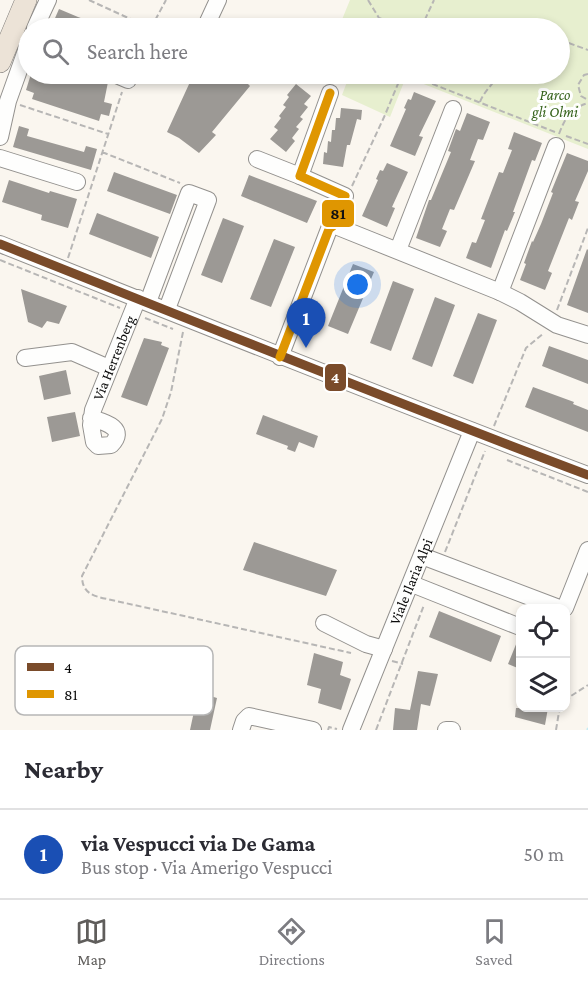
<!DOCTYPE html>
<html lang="en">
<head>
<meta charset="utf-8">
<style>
	:root { --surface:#fff; --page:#f7f7f7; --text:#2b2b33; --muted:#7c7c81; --line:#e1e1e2; --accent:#5f5d5b }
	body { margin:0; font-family:"Crimson Pro",serif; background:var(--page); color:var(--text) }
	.controls { position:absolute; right:18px; bottom:18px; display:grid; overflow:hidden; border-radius:12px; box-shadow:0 3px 9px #0003 }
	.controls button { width:54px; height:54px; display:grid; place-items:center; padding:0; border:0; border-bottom:2px solid var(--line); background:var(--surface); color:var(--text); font:30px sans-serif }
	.you { position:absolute; left:358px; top:285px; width:21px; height:21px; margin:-15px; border:4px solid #fff; border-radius:50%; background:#1a73e8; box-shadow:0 0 0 9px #1a73e833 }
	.badge { display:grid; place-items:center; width:39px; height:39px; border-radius:50%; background:var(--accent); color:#fff; font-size:20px; font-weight:700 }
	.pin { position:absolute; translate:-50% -50px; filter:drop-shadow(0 2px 3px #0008) }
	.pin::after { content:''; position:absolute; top:32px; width:21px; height:18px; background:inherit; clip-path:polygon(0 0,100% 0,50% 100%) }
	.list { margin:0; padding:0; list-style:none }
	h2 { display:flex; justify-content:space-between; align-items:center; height:78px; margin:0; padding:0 24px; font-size:26px }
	h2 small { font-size:20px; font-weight:400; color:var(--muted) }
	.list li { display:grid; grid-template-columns:39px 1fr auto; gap:18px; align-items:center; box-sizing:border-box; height:90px; padding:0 24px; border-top:2px solid var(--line) }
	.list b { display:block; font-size:22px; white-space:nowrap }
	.list p { margin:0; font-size:20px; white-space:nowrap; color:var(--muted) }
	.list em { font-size:20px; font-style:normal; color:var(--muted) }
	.icon { flex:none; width:33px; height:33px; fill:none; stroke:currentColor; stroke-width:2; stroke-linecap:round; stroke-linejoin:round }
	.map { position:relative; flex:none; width:588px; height:730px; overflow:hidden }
	.search { position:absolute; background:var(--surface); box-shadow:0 3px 9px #0003; left:18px; right:18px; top:18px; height:66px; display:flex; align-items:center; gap:15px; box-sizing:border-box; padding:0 21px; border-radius:33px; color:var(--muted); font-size:22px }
	.sheet { height:168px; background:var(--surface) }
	nav { display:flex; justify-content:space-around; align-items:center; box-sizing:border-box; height:84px; border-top:2px solid var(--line); background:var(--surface); font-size:16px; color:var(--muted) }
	nav a { display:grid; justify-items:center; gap:3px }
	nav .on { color:var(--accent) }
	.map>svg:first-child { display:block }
	.green { fill:#e7efcf }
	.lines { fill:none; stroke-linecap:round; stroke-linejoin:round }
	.stream { stroke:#c5ecf4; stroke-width:3 }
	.building { fill:#9c9995 }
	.minor-casing { stroke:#93918e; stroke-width:18 }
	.major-casing { stroke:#807e7b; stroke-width:22 }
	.path { stroke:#b7b6b5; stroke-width:2; stroke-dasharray:6 3; stroke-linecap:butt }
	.minor { stroke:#fefefd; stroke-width:16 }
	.major { stroke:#ece3d7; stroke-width:21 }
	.bus-1-casing { stroke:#fff; stroke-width:14 }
	.bus-2-casing { stroke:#fff; stroke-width:14 }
	.bus-1 { stroke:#7a4b2a; stroke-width:9 }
	.bus-2 { stroke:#df9601; stroke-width:9 }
	.labels { text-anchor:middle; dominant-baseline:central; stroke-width:6; stroke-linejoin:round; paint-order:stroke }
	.park-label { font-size:15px; font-style:italic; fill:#36631c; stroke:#fff }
	.street-label { font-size:15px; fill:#0b0b0b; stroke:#fff }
	.key { fill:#fff; stroke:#b6b6b6; stroke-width:1.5 }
	.key-label { font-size:16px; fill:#0b0b0b }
	.line-badge { stroke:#fff; stroke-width:2 }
	.badge-label { font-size:16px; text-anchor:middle; font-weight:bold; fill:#fff }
	.pale-badge-label { font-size:16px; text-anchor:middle; font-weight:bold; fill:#111 }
</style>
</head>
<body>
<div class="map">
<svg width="588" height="730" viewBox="0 0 588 730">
	<rect width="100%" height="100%" fill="#faf6ef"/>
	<path class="green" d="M350,0h238v149l-182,-72 -16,40 -48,-22 8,-21h210v-46h-205l-14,-6z"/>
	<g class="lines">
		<path class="stream" d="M588,730v-1"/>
	</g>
	<path class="building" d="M59,9l19,8 30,11h-48l-8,-3z
		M31,74h46l31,8 -4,20 8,2 -3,12 -8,-2 -2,7 -67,-22 2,-6 -8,-3z
		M189,74h63l-6,8 4,4 -38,46 4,3 -17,18 -20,-15 -12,-6 23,-50 -4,-2z
		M296,84l15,12 -7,8 4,3 -8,10 3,2 -7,8 3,2 -7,9 3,3 -9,11 -16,-13 8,-9 -4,-3 7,-9 -2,-2 7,-9 -3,-2 6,-8 -2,-2z
		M414,92l22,9 -17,35 4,1 -8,19 -25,-10 16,-37 -2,-1 4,-9 3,1z
		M341,108l21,2 -1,10 -4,-1 -7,26h-3l-4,22 -20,-3 1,-12 3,1 1,-12 3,1 1,-12h3l1,-12h4z
		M467,113l23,9 -7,18 -5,-1 -8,21 5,1 -21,49 -4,-1 -8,20 5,2 -7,16 -24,-9 13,-38h2l20,-48 -3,-1 8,-22 4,2z
		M19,126l10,3 -2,7 57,16 2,-6 11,3 -6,21 -78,-23z
		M514,132l28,11 -7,18 -3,-1 -19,52h2l-8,19 -2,-1 -14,38 -25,-10 6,-16 4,1 9,-23 -4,-1 18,-47 4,1 9,-23 -4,-1z
		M567,153l21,8v10l-13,30 4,1 -7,18 -3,-2 -21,53 4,2 -7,17 -25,-10 6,-16 -2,-1 8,-22 1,1 8,-18 12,-31 -2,-1z
		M387,163l21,9 -16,35 3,1 -8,19 -25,-11 16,-36 -2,-1 4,-9 3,1z
		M114,172l63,23 -7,19 -63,-23z
		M249,175l68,26 -10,22 -66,-27z
		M9,180l40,13 1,-2 27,8 -9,29 -27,-8 1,-5 -40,-13z
		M97,213l62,24 -8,21 -62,-24z
		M223,218l21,8 -22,57 -21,-8z
		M274,239l21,8 -24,60 -21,-8z
		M587,249l1,1v63l-21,-8z
		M353,264l21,8 -26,62 -20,-8z
		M393,281l21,8 -23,62 -21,-8z
		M21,289l46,17 -8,18 -12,-3 -5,7 -14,-6z
		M435,297l20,8 -23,62 -20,-8z
		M478,313l19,7 -24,64 -20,-8z
		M144,338l18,4 -1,3 8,3 -22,58 -26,-9z
		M549,346l39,14v24l-46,-18z
		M66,370l5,24 -27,6 -5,-24z
		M533,387l41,15 -1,2 15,6v22l-63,-25z
		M75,412l5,24 -28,6 -5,-25z
		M263,415l55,21 -4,12 -15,-6 -4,10 -8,-3 1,-3 -32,-12z
		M254,542l83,28 -11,26 -83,-26z
		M439,611l62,25 -10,26 -62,-25z
		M519,637h1v32l-12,-5z
		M314,653l29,9 -3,13 11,4 -10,31 -23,-7 3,-14 -14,-4z
		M418,671l20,3 -8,32 -9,-2 -4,26h-24l2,-22 15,2z
		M207,695l10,3 -7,32h-20l6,-28 9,2z
		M516,708h32l-3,17 -30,-8z"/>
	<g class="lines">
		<defs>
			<g id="minor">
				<path d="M35,28l13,-28"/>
				<path d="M205,28l13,-28"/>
				<path d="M114,74l14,6"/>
				<path d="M0,137l8,-36 20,-56"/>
				<path d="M0,158l77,24"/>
				<path d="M257,159l43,17"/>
				<path d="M333,226l5,1 162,65 20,10 37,23 31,10"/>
				<path d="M0,244c196,78 391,157 588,231"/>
				<path d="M398,250l55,-141"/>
				<path d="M500,292l56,-146"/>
				<path d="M148,302l41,-109 19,7 -41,109"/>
				<path d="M280,357l49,-128 4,-3 12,-30 -45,-20 30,-83"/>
				<path d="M25,358l47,-6 37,16"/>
				<path id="s1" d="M91,418c13,4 37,10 20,27l-13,1 -4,-4 -3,-17 2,-15 45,-112"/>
				<path d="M422,556l137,52"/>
				<path d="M412,584l108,43"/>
				<path d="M565,608l23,-58"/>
				<path d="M324,623l42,21 18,5"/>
				<path d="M241,730l3,-9 5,-5 64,14"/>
				<path id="s2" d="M351,730l121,-299"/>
				<path d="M446,730h6"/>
			</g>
			<path id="major" d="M0,62l26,-62"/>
		</defs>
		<use href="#minor" class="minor-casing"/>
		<use href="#major" class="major-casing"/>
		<path class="path" d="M89,0l61,28
			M368,0l11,18 29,10
			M151,28l15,-28
			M421,28l13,-28
			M560,42h6l22,8
			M407,74l148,58
			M588,74l-4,1 -6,10 3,11 7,4
			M480,102c4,-11 14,-18 18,-28
			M20,105l88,29
			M559,134c6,-16 12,-26 29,-31
			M566,136l22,8
			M102,152l78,31
			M352,186l33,-71 17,-41
			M68,258l54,-166
			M0,260l120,48
			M557,310l31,-82
			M145,318l28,11
			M183,332l-12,60 -9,27 -80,157c0,17 11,20 25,23l244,54
			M494,426l32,-78 18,-15
			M507,460l81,32
			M445,552l40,-101
			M392,661l11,3
			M566,703l5,-7 17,-11
			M328,730l1,-3 8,2
			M376,730l48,-125
			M556,730l3,-18 3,-4"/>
		<use href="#minor" class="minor"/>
		<use href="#major" class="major"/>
		<defs>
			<path id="bus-1" d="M0,244c196,78 391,157 588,231"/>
			<path id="bus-2" d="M280,357l49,-128 4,-3 12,-30 -45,-20 30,-83"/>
		</defs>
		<use href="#bus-1" class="bus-1-casing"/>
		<use href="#bus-2" class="bus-2-casing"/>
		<use href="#bus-1" class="bus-1"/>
		<use href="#bus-2" class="bus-2"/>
	</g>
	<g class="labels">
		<g class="park-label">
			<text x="555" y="95">Parco<tspan x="555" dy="17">gli Olmi</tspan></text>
		</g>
		<g class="street-label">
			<text stroke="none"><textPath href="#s1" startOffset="152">Via Herrenberg</textPath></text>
			<text stroke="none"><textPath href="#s2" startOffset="160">Viale Ilaria Alpi</textPath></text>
		</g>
	</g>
	<rect x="15" y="646" width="198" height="69" rx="9" class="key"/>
	<rect x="27" y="663" width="27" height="8" fill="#7a4b2a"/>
	<rect x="27" y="690" width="27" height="8" fill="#df9601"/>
	<g class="key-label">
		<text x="64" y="673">4</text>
		<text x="64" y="700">81</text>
	</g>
	<g class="line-badge">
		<rect x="321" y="199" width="34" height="29" rx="6" fill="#df9601"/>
		<rect x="324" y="363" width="23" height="29" rx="6" fill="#7a4b2a"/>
	</g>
	<g class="badge-label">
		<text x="335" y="383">4</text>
	</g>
	<g class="pale-badge-label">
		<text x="338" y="219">81</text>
	</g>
</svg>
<div class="controls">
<button><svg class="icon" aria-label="locate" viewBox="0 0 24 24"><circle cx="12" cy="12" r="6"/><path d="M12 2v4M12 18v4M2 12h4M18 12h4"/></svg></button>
<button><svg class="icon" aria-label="layers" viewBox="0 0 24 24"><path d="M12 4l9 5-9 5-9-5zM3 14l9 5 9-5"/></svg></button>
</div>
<div class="you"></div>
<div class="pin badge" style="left:306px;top:348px;background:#1a4fb4">1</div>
<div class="search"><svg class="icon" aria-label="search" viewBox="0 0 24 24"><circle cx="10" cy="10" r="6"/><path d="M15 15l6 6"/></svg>Search here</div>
</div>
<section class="sheet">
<h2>Nearby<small></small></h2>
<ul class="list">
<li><span class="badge" style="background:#1a4fb4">1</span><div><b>via Vespucci via De Gama</b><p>Bus stop · Via Amerigo Vespucci</p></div><em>50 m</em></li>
</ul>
</section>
<nav>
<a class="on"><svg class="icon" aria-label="map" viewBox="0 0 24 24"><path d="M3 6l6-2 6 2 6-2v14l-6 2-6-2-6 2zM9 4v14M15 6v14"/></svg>Map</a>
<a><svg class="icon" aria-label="directions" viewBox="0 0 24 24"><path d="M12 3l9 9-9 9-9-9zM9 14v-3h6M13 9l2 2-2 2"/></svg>Directions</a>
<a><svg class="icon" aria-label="saved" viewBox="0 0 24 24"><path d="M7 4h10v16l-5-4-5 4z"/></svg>Saved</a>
</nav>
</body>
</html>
